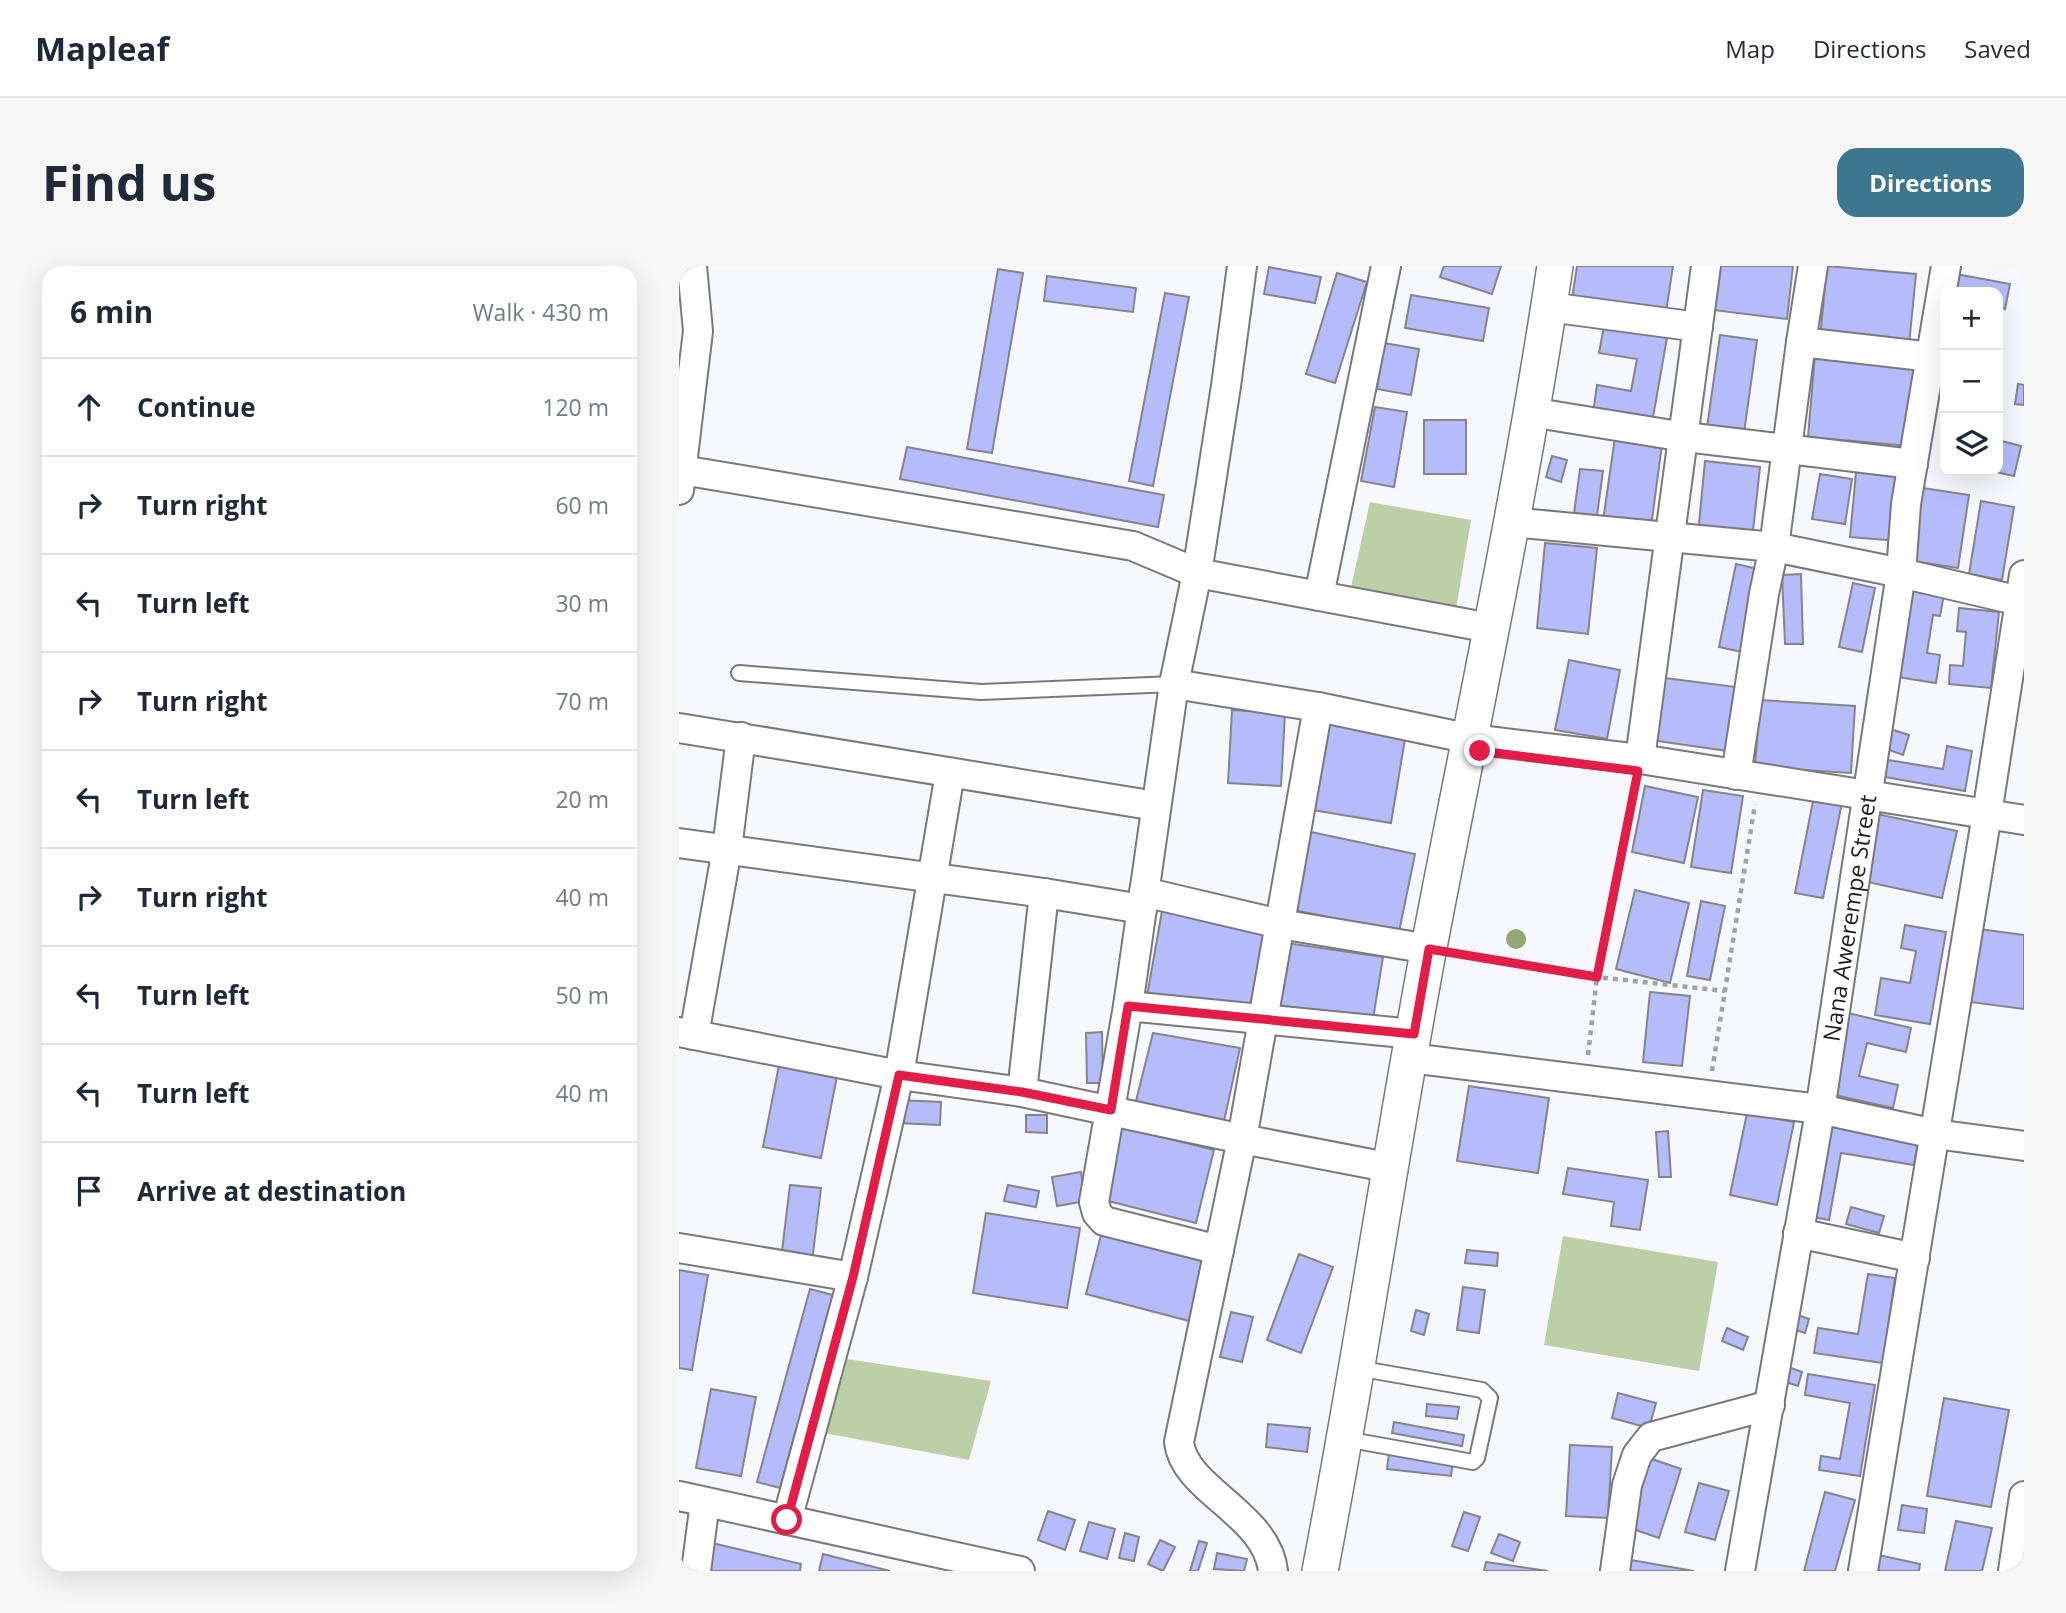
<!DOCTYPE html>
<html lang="en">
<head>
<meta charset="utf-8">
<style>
	:root { --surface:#fff; --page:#f6f6f7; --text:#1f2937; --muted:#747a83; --line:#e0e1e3; --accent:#3c778f }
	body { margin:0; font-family:"Open Sans",sans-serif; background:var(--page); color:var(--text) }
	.controls { position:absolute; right:21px; top:21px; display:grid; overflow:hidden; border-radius:14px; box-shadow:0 7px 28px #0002 }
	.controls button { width:63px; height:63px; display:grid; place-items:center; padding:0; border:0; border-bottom:2px solid var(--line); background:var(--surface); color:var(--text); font:35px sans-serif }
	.stop { position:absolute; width:21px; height:21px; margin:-16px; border:5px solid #e11d48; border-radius:50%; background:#fff }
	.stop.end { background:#e11d48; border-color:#fff; box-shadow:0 2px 7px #0008 }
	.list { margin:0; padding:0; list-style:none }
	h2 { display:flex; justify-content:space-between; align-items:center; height:91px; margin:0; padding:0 28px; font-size:30px }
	h2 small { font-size:23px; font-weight:400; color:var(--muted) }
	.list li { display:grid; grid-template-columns:46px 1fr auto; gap:21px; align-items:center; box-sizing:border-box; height:98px; padding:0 28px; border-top:2px solid var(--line) }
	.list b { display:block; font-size:26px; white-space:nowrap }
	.list em { font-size:23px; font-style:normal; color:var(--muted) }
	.icon { flex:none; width:38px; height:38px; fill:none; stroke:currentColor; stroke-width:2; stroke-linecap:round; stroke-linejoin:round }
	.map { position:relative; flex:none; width:1345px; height:1305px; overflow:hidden; border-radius:21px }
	header { display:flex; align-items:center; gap:42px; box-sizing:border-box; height:98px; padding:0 35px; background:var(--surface); border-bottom:2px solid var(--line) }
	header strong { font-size:33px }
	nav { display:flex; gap:38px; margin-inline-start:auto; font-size:24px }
	.intro { display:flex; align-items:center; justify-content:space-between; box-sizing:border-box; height:168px; padding:0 42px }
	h1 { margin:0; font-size:49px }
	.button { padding:18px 32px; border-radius:21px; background:var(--accent); color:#fff; font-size:24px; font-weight:700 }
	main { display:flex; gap:42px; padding:0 42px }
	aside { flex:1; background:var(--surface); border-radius:21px; box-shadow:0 7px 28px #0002 }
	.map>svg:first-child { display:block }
	.green { fill:#bdcfa6 }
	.building { fill:#b6bcfb; stroke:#848589; stroke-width:2 }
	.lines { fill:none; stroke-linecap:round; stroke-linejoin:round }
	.service-casing { stroke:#79797d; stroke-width:18 }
	.minor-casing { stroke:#79797d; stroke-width:32 }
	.tertiary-casing { stroke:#79797d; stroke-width:38 }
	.path { stroke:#a2a2a6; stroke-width:4.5; stroke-dasharray:5 5; stroke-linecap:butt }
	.service { stroke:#fff; stroke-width:14 }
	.minor { stroke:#fff; stroke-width:28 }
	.tertiary { stroke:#fff; stroke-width:35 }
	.tree { fill:#96a672 }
	.route { stroke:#e11d48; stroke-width:9 }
	.labels { text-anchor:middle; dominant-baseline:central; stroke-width:7; stroke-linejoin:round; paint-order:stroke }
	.street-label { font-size:23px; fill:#1e1e20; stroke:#fff }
</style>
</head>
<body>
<header>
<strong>Mapleaf</strong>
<nav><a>Map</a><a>Directions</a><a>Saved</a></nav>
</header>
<div class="intro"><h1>Find us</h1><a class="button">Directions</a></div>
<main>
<aside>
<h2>6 min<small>Walk · 430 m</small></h2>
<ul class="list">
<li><svg class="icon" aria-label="ahead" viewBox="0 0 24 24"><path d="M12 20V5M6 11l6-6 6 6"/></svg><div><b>Continue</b></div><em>120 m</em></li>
<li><svg class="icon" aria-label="right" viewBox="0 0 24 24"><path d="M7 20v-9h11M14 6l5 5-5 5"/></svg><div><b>Turn right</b></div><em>60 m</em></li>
<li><svg class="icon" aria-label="left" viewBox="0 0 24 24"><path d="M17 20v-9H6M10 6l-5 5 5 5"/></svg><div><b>Turn left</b></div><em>30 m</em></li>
<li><svg class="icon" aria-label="right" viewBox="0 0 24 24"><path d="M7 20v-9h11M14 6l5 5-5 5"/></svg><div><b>Turn right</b></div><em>70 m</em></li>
<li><svg class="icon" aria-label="left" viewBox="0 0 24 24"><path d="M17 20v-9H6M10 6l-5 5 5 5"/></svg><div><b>Turn left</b></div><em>20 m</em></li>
<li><svg class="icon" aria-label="right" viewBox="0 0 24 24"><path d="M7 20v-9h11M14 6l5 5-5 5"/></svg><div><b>Turn right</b></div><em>40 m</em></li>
<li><svg class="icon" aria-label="left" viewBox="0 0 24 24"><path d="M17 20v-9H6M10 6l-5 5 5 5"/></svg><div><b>Turn left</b></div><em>50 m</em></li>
<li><svg class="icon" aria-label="left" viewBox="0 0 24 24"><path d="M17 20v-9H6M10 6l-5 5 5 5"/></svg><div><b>Turn left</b></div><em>40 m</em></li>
<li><svg class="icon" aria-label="arrive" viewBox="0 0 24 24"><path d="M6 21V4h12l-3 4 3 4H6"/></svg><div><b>Arrive at destination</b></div></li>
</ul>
</aside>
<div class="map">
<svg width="1345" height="1305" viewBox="0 0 1345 1305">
	<rect width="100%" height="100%" fill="#f7f8fd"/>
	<path class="green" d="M691,236l101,18 -16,95 -105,-23z
		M884,970l155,26 -19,109 -155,-26z
		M168,1093l144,22 -22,79 -145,-27z"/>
	<path class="building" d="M765,0h57l-9,28 -52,-17z
		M898,0h96l-7,46 -94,-13z
		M1039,0h75l-6,53 -74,-9z
		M1148,0l89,8 -7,71 -89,-7z
		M590,1l52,10 -6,26 -51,-9z
		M319,3l25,4 -31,180 -25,-4z
		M658,7l30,9 -32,101 -29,-9z
		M1277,8l54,10 -5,25 -7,-2v-15h-46z
		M368,10l89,12 -3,24 -89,-11z
		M486,27l24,4 -36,189 -24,-5z
		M732,29l78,13 -6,33 -78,-13z
		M926,55l63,11 -16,91 -59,-10 4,-28 34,6 6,-32 -38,-6z
		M1041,69l37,5 -13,93 -37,-5z
		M705,77l35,6 -8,46 -34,-6z
		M1136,88l101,9 -7,83 -101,-9z
		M1339,118l6,1v20l-9,-1z
		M696,141l32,5 -13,75 -33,-6z
		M745,154h42v54h-42z
		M936,171l47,7 -11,83 -48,-6z
		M1319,174l23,6 -7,30 -23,-5h7z
		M228,181l257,48 -6,32 -258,-48z
		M873,190l15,4 -6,22 -15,-5z
		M1026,195l55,6 -8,73 -54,-6z
		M901,203l23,2 -6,45 -23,-3z
		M1177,206l48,5 -6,64 -48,-4z
		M1141,208l32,5 -7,45 -33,-5z
		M1244,222l46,7 -11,73 -45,-7z
		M1302,235l33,6 -12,73 -33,-6z
		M866,277l52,5 -9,86 -51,-6z
		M1057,298l22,5 -16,83 -23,-5z
		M1122,308l2,70h-18l-3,-69z
		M1174,317l22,5 -13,64 -23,-5z
		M1232,323l33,5 -4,22 -7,-1 -6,38 13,2 -4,28 -39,-6z
		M1280,342l40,4 -8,76 -42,-4 1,-19 13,1 3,-34 -9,-1z
		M890,394l51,10 -13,69 -52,-9z
		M986,412l71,9 -8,64 -71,-10z
		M1081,434l95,6 -4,67 -96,-6z
		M553,444l53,3 -4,73 -53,-3z
		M649,454l78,13 -15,90 -79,-13z
		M1205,461l25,8 -6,20 -25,-9z
		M1268,480l25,5 -7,40 -86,-15 3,-17 61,10z
		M966,520l53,11 -14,66 -52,-11z
		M1024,524l40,6 -12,77 -40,-6z
		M1135,530l28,6 -19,96 -28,-5z
		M1198,548l80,17 -15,67 -79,-17z
		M632,566l104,22 -16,78 -105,-22z
		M956,624l54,13 -19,80 -54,-14z
		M1022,635l24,5 -15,74 -23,-4z
		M483,645l106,18 -14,85 -107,-18z
		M1226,659l41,7 -16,92 -55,-9 6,-37 29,5 6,-32 -15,-3z
		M1300,663l45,6v74l-54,-7z
		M608,677l96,14 -10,62 -95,-14z
		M971,726l40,4 -8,70 -39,-4z
		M1169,747l63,15 -5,24 -39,-9 -8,33 39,9 -5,23 -63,-14z
		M423,766l1,51h-16l-1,-50z
		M474,767l87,15 -16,73 -89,-16z
		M100,799l58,11 -16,82 -58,-11z
		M790,820l80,12 -11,75 -81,-12z
		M220,834l42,2 -1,23 -42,-2z
		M1068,847l47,9 -17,83 -47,-10z
		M347,849h21v18l-21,-1z
		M439,860l96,24 -18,73 -96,-24z
		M1149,860l90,16 -4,23 -73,-12 -12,67 -17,-3z
		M989,865l3,46h-12l-3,-45z
		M889,902l80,12 -8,50 -29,-4 3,-24 -51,-8z
		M402,906l5,29 -29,5 -5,-29z
		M111,919l31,3 -9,74 -31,-3z
		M329,919l31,6 -3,16 -32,-6z
		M1172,941l33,9 -5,17 -33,-9z
		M307,947l94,15 -13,80 -94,-15z
		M423,965l103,27 -16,63 -103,-27z
		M788,984l31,3 -1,13 -32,-3z
		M620,988l34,13 -32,86 -34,-13z
		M0,1004l29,5 -16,95 -13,-2z
		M1189,1008l27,4 -12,85 -69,-10 4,-25 40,6z
		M784,1021l22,3 -6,43 -22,-3z
		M131,1023l23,6 -53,193 -23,-6z
		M737,1044l13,4 -5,21 -13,-4z
		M552,1046l22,5 -11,45 -22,-5z
		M1116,1048l14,5 -4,14 -15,-5z
		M1048,1062l21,9 -5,13 -21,-9z
		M1109,1101l14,5 -4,14 -15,-5z
		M1129,1108l67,11 -15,91 -41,-6 2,-14 19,3 10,-56 -45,-8z
		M32,1123l45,8 -15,79 -45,-8z
		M939,1127l38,10 -7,25 -37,-10z
		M1265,1132l65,12 -18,97 -64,-11z
		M748,1138l32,3 -2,12 -31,-3z
		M715,1156l70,13 -2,11 -70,-13z
		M589,1158l42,4 -3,24 -41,-5z
		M891,1179l42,2 -4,71 -42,-2z
		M710,1187l64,8 -2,15 -64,-7z
		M967,1191l35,12 -22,69 -35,-12z
		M1020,1217l30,8 -14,49 -30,-8z
		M1146,1226l30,8 -20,71h-31z
		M1223,1239l25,4 -3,24 -26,-3z
		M369,1245l27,9 -10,30 -27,-10z
		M785,1246l16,5 -12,34 -16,-5z
		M1277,1255l36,7 -10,43h-37z
		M410,1256l26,7 -8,30 -27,-8z
		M446,1267l14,4 -5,24 -15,-3z
		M820,1268l21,8 -7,19 -22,-8z
		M481,1274l15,7 -12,24 -15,-7z
		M520,1275l8,2 -9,28h-8z
		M29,1276l93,22 -1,7h-99z
		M538,1287l30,6 -3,12 -30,-2z
		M144,1288l67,17h-71z
		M1195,1288l46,10 -1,7h-49z
		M952,1294l63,11h-65z
		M807,1296l62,9h-64z"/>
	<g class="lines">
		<defs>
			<path id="service" d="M60,407l242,19 193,-8
				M666,1173l128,23 4,-4 13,-60 -8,-8 -125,-22"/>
			<g id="minor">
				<path d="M1134,0l-12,76 131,15"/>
				<path d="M870,41l149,20"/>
				<path d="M851,146l155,25 228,27"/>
				<path d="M3,204l451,76 64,27 293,55"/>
				<path d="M0,224l19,-159 -6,-65"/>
				<path d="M832,256l263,25 127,26 123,29"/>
				<path d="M640,330l67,-330"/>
				<path d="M495,418l144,23 153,32 169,20 384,61"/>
				<path d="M0,462l477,78"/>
				<path d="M961,493l66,-493"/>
				<path d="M1057,509l28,-181 10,-47 27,-205"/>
				<path d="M0,577l365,50 98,16"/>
				<path d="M465,626l136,32 149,25"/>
				<path d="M449,740l286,28"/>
				<path d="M0,766l220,43 123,17 220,47 150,29"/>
				<path d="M15,769l33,-186 14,-112"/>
				<path d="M731,792l410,51 115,25 89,12"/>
				<path d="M343,826l22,-199"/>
				<path d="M1119,967l117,25"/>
				<path d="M0,982l174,29"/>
				<path d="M540,984l-115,-29 -7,-8 -3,-11 34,-196 46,-322 23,-111 29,-187 16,-120"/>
				<path d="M0,1230l341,75"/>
				<path d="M108,1254l66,-243 46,-202 51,-302"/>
				<path d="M17,1305l9,-69"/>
				<path d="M594,1305c-6,-57 -89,-81 -94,-129l63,-303 76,-432"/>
				<path d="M936,1305l12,-86 10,-30 14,-18 119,-32"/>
				<path id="s1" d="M1061,1305l79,-454 82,-544 5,-69 40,-238"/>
				<path d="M1184,1305l124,-757 37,-239"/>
				<path d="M1334,1305l11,-75"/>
			</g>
			<path id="tertiary" d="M641,1305c40,-207 70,-416 109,-624 43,-226 92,-452 126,-681"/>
		</defs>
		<use href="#service" class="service-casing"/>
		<use href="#minor" class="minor-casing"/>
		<use href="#tertiary" class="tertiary-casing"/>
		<path class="path" d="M776,687l142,24 128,14
			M909,789l9,-78 38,-193
			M1033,805l43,-267"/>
		<use href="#service" class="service"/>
		<use href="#minor" class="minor"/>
		<use href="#tertiary" class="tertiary"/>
	</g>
	<circle class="tree" cx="837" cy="673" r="10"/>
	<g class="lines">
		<path class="route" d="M108,1254l66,-243 46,-202 123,17 89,18 17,-104 286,28 15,-85 168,28 41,-206 -158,-20"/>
	</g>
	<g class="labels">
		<g class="street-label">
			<text stroke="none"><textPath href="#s1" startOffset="662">Nana Awerempe Street</textPath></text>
		</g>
	</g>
</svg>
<div class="controls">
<button>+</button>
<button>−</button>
<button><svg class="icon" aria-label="layers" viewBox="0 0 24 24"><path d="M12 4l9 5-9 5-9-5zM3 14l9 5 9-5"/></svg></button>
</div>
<div class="stop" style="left:108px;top:1254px"></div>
<div class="stop end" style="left:801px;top:485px"></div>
</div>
</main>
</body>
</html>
